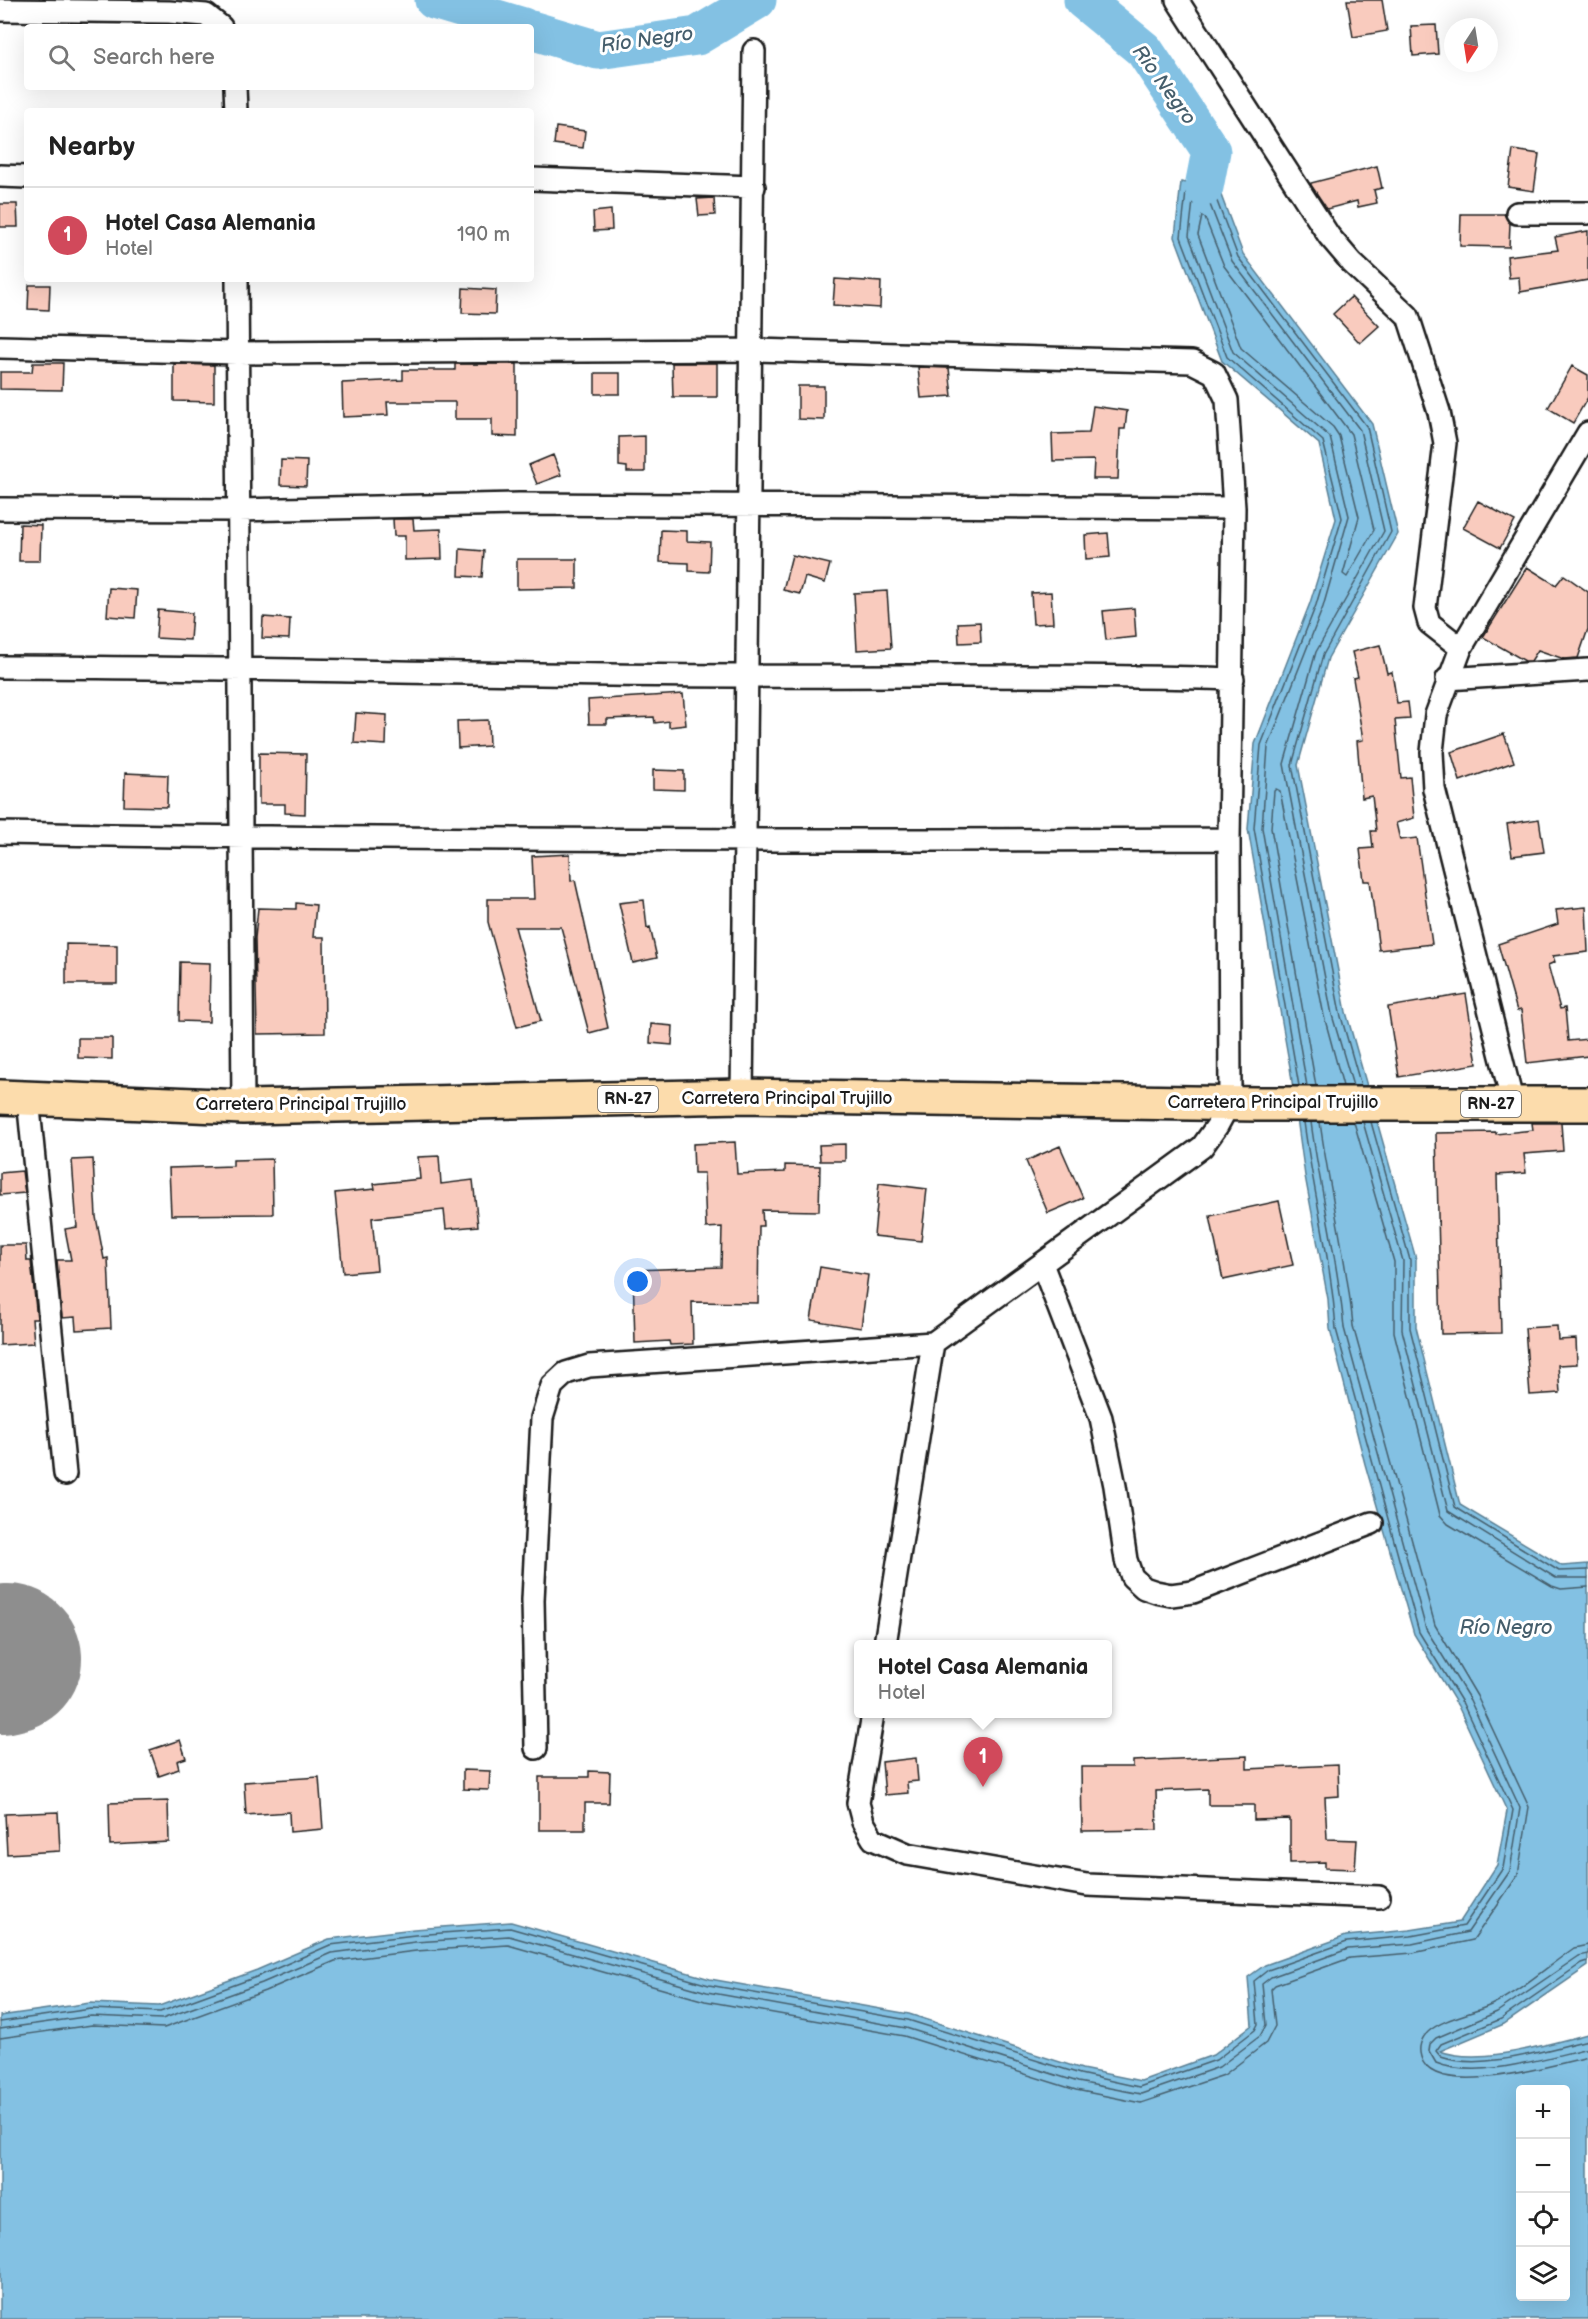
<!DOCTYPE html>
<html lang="en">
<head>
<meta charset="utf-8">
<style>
	:root { --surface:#fff; --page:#f2f2f2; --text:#222; --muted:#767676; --line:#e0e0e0; --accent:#d1495b }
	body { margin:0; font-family:"Balsamiq Sans",sans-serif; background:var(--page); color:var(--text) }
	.controls { position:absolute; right:18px; bottom:18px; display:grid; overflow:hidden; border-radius:6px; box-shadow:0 6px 24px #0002 }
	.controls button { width:54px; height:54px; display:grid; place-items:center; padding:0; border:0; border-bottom:2px solid var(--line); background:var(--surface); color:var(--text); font:30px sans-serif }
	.compass { position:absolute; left:1444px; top:18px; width:54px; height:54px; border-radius:50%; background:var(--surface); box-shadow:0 6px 24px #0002; rotate:192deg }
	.you { position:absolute; left:638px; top:1282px; width:21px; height:21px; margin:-15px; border:4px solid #fff; border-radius:50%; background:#1a73e8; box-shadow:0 0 0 9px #1a73e833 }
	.badge { display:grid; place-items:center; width:39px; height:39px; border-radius:50%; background:var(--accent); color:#fff; font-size:20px; font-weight:700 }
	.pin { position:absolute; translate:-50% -50px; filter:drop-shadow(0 2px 3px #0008) }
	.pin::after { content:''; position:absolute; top:32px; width:21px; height:18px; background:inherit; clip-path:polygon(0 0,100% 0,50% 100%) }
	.popup { position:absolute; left:854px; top:1640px; width:258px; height:78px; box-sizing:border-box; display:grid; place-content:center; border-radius:6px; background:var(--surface); filter:drop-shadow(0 2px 4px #0005); font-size:20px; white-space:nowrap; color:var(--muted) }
	.popup b { font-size:22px; color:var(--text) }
	.popup::after { content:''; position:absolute; left:50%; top:100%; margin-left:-12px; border:12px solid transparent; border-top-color:var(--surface) }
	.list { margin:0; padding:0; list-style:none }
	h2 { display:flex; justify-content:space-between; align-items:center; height:78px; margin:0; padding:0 24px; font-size:26px }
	h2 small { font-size:20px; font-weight:400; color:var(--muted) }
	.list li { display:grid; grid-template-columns:39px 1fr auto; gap:18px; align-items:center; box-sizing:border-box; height:96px; padding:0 24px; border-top:2px solid var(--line) }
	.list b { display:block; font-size:22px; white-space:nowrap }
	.list p { margin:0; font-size:20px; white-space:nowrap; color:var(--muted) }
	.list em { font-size:20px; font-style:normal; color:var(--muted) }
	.icon { flex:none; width:33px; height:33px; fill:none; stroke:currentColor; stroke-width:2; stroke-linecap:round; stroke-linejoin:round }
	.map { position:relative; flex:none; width:1588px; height:2319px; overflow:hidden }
	.search { position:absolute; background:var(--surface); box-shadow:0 6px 24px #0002; left:24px; top:24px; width:510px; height:66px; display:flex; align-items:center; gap:15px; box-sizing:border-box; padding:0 21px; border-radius:6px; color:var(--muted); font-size:22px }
	.panel { position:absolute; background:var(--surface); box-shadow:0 6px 24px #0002; left:24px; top:108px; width:510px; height:174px; border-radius:6px }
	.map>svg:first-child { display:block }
	.water { fill:#83c1e3; stroke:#5a7f93; stroke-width:1.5; fill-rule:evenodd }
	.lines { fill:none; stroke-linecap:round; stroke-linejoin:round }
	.shore { stroke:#455e6c; stroke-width:1.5 }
	.river { stroke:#83c1e3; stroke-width:39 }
	.runway { stroke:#8e8e8e; stroke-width:148 }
	.building { fill:#f9cbbe; stroke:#1c1c1c; stroke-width:1.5 }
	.street-casing { stroke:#1c1c1c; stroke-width:26 }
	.primary-casing { stroke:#1c1c1c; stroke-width:38 }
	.street { stroke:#fff; stroke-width:21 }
	.primary { stroke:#fcdcac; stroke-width:33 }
	.labels { text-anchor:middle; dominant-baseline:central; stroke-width:6; stroke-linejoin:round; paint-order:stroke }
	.shield { fill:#fff; stroke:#606060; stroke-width:1.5 }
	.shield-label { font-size:16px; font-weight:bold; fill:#1c1c1c }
	.street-label { font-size:18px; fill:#1c1c1c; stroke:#fff }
	.water-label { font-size:20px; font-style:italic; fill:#455e6c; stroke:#fff }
</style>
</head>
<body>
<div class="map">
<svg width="1588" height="2319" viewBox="0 0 1588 2319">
	<rect width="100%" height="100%" fill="#fff"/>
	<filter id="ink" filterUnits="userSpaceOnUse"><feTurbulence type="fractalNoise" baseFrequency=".0167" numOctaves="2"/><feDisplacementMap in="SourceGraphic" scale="12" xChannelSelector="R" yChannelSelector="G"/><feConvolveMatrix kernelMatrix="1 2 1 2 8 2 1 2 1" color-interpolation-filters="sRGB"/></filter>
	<g filter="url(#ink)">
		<path class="water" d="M1181,182l38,8 24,64 129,170 26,110 -70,124 -30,107 48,247 70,247v68l44,178 102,61 26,-2v402l-84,58 -64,27c40,15 107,-7 148,-17v285h-1588v-303l90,-13 69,3 98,-36 72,-31 85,-10 97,-7 199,57 199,35 173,55 59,12 72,-26 39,-30 -4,-48 17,-12 81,-29 64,-6 50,-8 37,-57 10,-54 -49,-105 -44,-72 -49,-170 -35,-135 -2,-30 -23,-123 -15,-109 -42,-238 7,-85 55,-141 26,-84 -17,-75 -97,-83 -47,-124zM1520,2090h46v206h-46z"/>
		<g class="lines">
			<path class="shore" d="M1202,216l3,2 19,48 127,168 23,96 -27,47 -4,-3 16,-57 -20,-81 -6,-9 -92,-79 -43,-113z
				M1299,1086l-45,-258 7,-83 55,-140 26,-87 -19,-77 -96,-84 -46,-120 5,-45 3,-2 26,6 23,61 129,170 24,105 -68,123 -31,110 48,248 21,73
				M1307,1086l-45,-258 6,-81 55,-140 26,-91 -19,-79 -97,-85 -44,-116 4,-35 2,-2 14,3 23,59 128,169 24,101 -68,121 -32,112 48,251 21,71
				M1316,1086l-45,-258 3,-37 2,-2 4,2 44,225 19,70
				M1354,1122l40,140v70l46,183 8,9 104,62 9,3 27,-2
				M1363,1122l40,139 -1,69 46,181 108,67h32
				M1371,1122l39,138v68l45,179 104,64 29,-1
				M1588,1945l-14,3c-27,19 -54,43 -83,57 -19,9 -47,13 -63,27 -7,6 -10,16 -7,25 12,44 136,7 167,0
				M1588,1954l-9,2 -82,56 -61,26 -6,6 -1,7 7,12c41,17 109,-5 152,-15
				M1588,1961l-6,2 -81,56 -60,25 -5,7 5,6c41,14 104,-7 147,-17
				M0,2022l91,-13 69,3 99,-36 71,-31 85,-10 95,-7 199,57 199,35 172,54 59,13 77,-27 39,-30 3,-6 -4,-43 14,-11 79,-28 64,-6 53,-10 39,-58 10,-58 -50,-106 -44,-72 -83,-303c-5,-70 -23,-138 -32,-207
				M0,2029l91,-13 71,3 100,-36 70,-30 83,-11 94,-6 198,56 199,36 172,54 63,12 78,-27 41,-31 6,-11 -4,-41 9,-7 77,-28 64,-5 56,-12 42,-61 10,-63 -50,-108 -44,-71 -82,-301c-6,-70 -24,-137 -33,-206
				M0,2038l92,-13 72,3 101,-37 70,-30 81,-10 92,-6 197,56 199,35 172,54 65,13 83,-28 42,-32 9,-17 -4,-37 4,-4 75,-27 63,-5 60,-13 45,-65 11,-68 -52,-111 -42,-71 -82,-299c-6,-68 -24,-136 -33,-204"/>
			<path class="river" d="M434,0l89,27
				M1083,0l61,50 67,101 -7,36
				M531,30l67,20 99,-14 60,-36"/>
			<path class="runway" d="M0,1660l8,-2"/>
		</g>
		<path class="building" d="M1347,0h35l5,31 -34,6z
			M1436,25l2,29 -25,2 -2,-30z
			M556,127l29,4 -2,17 -29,-4z
			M1513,150l26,4 -5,37 -26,-4z
			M1377,166l5,22 -8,2 3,13 -19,4 -1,-6 -30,8 -16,-24v-2z
			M714,198l1,17 -16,1 -2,-17z
			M0,204h17l1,23h-18z
			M611,210l1,20 -18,1 -1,-19z
			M1461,214h43l6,9 -1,24 -49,-1z
			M1588,231v49l-68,12 -1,-15 -10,1 -2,-22 51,-6 -3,-13z
			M835,279l46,3 -1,26 -47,-3z
			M29,285h21l-1,25 -21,-1z
			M463,288l33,2 -1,24 -33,-1z
			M1351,297l28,29 -19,17 -27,-29z
			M33,363h30l-1,27 -62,-1v-17h32z
			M672,363h45v34h-44z
			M174,364l40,1v37l-40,-1z
			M455,364h62v73l-25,-1v-17h-37v-17h-68l1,13 -45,2 -1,-34 61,-3v-10h52z
			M1572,366l16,9v22l-15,26 -25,-15z
			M918,367l31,1 3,28 -31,2z
			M595,373h25v21h-25z
			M798,386h26v34l-26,-1z
			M1093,406l34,5 -2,18h-5l-2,50h-25l1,-19 -41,1 -1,-27 37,-1z
			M645,436v36h-18v-5l-8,-1v-29z
			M553,455l8,20 -24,9 -8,-19z
			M281,460l26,1 -1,25 -26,-1z
			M1478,501l37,20 -15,27 -37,-20z
			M393,519h20l1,11 27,-1 1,30 -37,1v-24h-11z
			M20,524l21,1 -1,36h-21z
			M661,530l26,1v10l23,1 -1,30 -20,-1v-8l-29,-1z
			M1108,533l2,24 -24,2 -1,-24z
			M460,549l24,2 -2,26 -23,-1z
			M792,555l38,9 -5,19 -20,-6 -5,17 -17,-4z
			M517,559h60v29l-60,1z
			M1527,567l29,18 8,-10 24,17v37l-10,29 -14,1 -26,-9 -7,11h-6l-42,-24z
			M109,588l28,2 -2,28 -28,-2z
			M887,591l4,57 -34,2 -3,-57z
			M1051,592l2,31 -20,1 -2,-31z
			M1134,608l2,29 -30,3 -3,-29z
			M158,610l34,3 -2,27 -34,-2z
			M263,617l27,2 -1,20 -27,-1z
			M980,622l1,20 -22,1 -1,-20z
			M1380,645l7,28 5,-1 5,31 11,-1 2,17 -15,1 6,58 9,-1 4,41 -18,5 4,17 17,-2 15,106 -53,6 -9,-69h-6l-4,-32 13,-1 -2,-17h5l-4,-35 -10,2 -5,-57 6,-1 -10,-62 5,-1 -6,-25z
			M683,694l3,31 -17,2v-6l-14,2 -1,-6 -47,2v5h-18l-1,-24z
			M356,713l31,2 -1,30 -32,-2z
			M488,720l1,26 -31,2 -1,-27z
			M1504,734l10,28 -54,19 -9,-29z
			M259,753l47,1 -1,60 -20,-1v-9h-26z
			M653,770l31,1v19l-31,-1z
			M125,773l43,2 -1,32 -43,-1z
			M1539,819l5,33 -32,4 -5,-32z
			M570,854l1,27 4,-1 33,148 -19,5 -28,-106h-46l26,94 -24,6 -29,-105v-23h46l-2,-43z
			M644,900l3,28 3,-1 7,31 -24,5 -14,-60z
			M296,903l20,2 -3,32h11l1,96 -68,1 -2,-96 3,-30 38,1z
			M1586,907l2,45 -35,4 2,6 -7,3 12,44 5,-1 3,33 20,-2v17l-61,7 -6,-53 -4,1 -19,-67 60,-20 -2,-14z
			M66,944l51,1v39h-51z
			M180,962l30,1 -1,59 -30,-1z
			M1466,994l11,70 -78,13 -11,-70z
			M651,1024l22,2 -1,19 -22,-2z
			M78,1038h34v21l-34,-1z
			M1532,1123h29l2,28 -39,3 2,19 -29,2 4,158 -60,1 -5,-201 60,-1v2l37,-4z
			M735,1142l2,32 48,-2v-7l35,1 -1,45 -57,-1 1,16h-4l-1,77 -66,-1 1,42 -23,1 -1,-4 -34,2 -2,-73 88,-3 1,-40 -16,1 -2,-55h-10l-1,-29z
			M845,1144v17h-25l-1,-16z
			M1060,1146l23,52 -35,15 -22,-52z
			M439,1156l2,28 32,-4 5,46 -32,3 -2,-19 -72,8 5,52 -34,3 -8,-80 40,-4 -1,-5 46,-5 -2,-22z
			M93,1159l3,58 8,42 4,-1 3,70 -35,2 -1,-13 -13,1 -5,-58h14l-6,-31 12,-2 -5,-67z
			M272,1159l1,55 -102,1 -2,-47 64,-2v-6z
			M22,1171l3,22 -25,2v-22z
			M879,1183l48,6 -6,52 -47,-5z
			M1279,1201l14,64 -70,15 -13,-64z
			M0,1245h26l1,16h4l6,58h-5l2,24 -34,2z
			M820,1267l48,8 -7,53 -50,-8z
			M1557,1326l1,14 18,-1 1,25 -19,1 2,28 -30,2 -5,-67z
			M180,1740l6,18 -9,3 2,8 -20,7 -9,-26z
			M1247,1756v13l91,-4 1,31 -14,1 2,42 30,1 -2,29 -30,-1v-6l-35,1v-44l-36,1v-15h-46v-16l-52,2 1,39 -75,1 -1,-64h52v-6z
			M916,1758l2,23 -11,1 1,11 -23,2 -3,-33z
			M463,1770l27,1 -1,19 -26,-1z
			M589,1771l21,1 -1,31h-24v27h-46v-53h50z
			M319,1777l4,52 -33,3 -1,-20 -43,3 -2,-33z
			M168,1801l1,41 -59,3 -1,-42z
			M58,1812l2,39 -53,3 -2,-40z"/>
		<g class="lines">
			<defs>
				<path id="street" d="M1177,0l152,236 23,27 56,53 31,96 6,31 -20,165 4,15 32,25
					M0,10l169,2 37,3 15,12
					M235,87l1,24
					M0,176l27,1
					M531,179l223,8
					M1517,213h71
					M237,279l6,828
					M0,347l237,6 514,-3 441,12 22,11 13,27 7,108 -5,331 1,263 -13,24 -15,21 -269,196 -48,301
					M0,509l238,1 281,-6 715,4
					M0,667c250,0 500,9 750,9 161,1 322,-2 483,3
					M1447,679l141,-9
					M0,833c410,8 819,8 1229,6
					M742,1096l12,-1045
					M28,1098l37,376
					M1513,1104l-79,-315 -2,-37 4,-37 25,-67 127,-215
					M1042,1264l59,154 14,68 11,74 6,17 12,11 12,4 15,3 22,-3 179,-69
					M873,1714l-15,89 5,19 10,17 34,15 180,31 292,12
					M536,1748l-3,-148 9,-182 10,-32 14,-13 23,-7 344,-23"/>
				<path id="primary" d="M0,1097l243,10 499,-11 515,8h331"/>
			</defs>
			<use href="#street" class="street-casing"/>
			<use href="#primary" class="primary-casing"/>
			<use href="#street" class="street"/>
			<use href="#primary" class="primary"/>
		</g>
	</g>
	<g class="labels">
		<g class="shield">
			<rect x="598" y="1086" width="60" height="26" rx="4.5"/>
			<rect x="1461" y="1091" width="60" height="26" rx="4.5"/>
		</g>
		<g class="shield-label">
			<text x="628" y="1099">RN-27</text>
			<text x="1491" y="1104">RN-27</text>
		</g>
		<g class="street-label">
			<text x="787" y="1098">Carretera Principal Trujillo</text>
			<text x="1273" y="1102">Carretera Principal Trujillo</text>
			<text x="301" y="1104">Carretera Principal Trujillo</text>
		</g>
		<g class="water-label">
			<text transform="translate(647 40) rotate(-8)">Río Negro</text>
			<text transform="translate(1164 85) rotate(54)">Río Negro</text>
			<text x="1506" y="1628">Río Negro</text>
		</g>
	</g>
</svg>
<div class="controls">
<button>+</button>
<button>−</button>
<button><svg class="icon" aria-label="locate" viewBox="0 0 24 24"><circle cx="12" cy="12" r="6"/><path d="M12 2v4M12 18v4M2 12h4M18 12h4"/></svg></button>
<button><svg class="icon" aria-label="layers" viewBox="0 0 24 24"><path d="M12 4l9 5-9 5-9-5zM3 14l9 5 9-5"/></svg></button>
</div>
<svg class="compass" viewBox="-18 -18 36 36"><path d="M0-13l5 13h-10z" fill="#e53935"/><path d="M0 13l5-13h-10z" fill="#767676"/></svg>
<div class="you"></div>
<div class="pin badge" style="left:983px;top:1787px">1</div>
<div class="popup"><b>Hotel Casa Alemania</b>Hotel</div>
<div class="search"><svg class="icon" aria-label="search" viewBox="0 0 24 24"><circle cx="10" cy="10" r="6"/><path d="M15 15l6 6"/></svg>Search here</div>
<section class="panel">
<h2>Nearby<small></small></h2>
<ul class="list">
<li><span class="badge">1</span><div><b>Hotel Casa Alemania</b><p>Hotel</p></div><em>190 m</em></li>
</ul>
</section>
</div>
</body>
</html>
